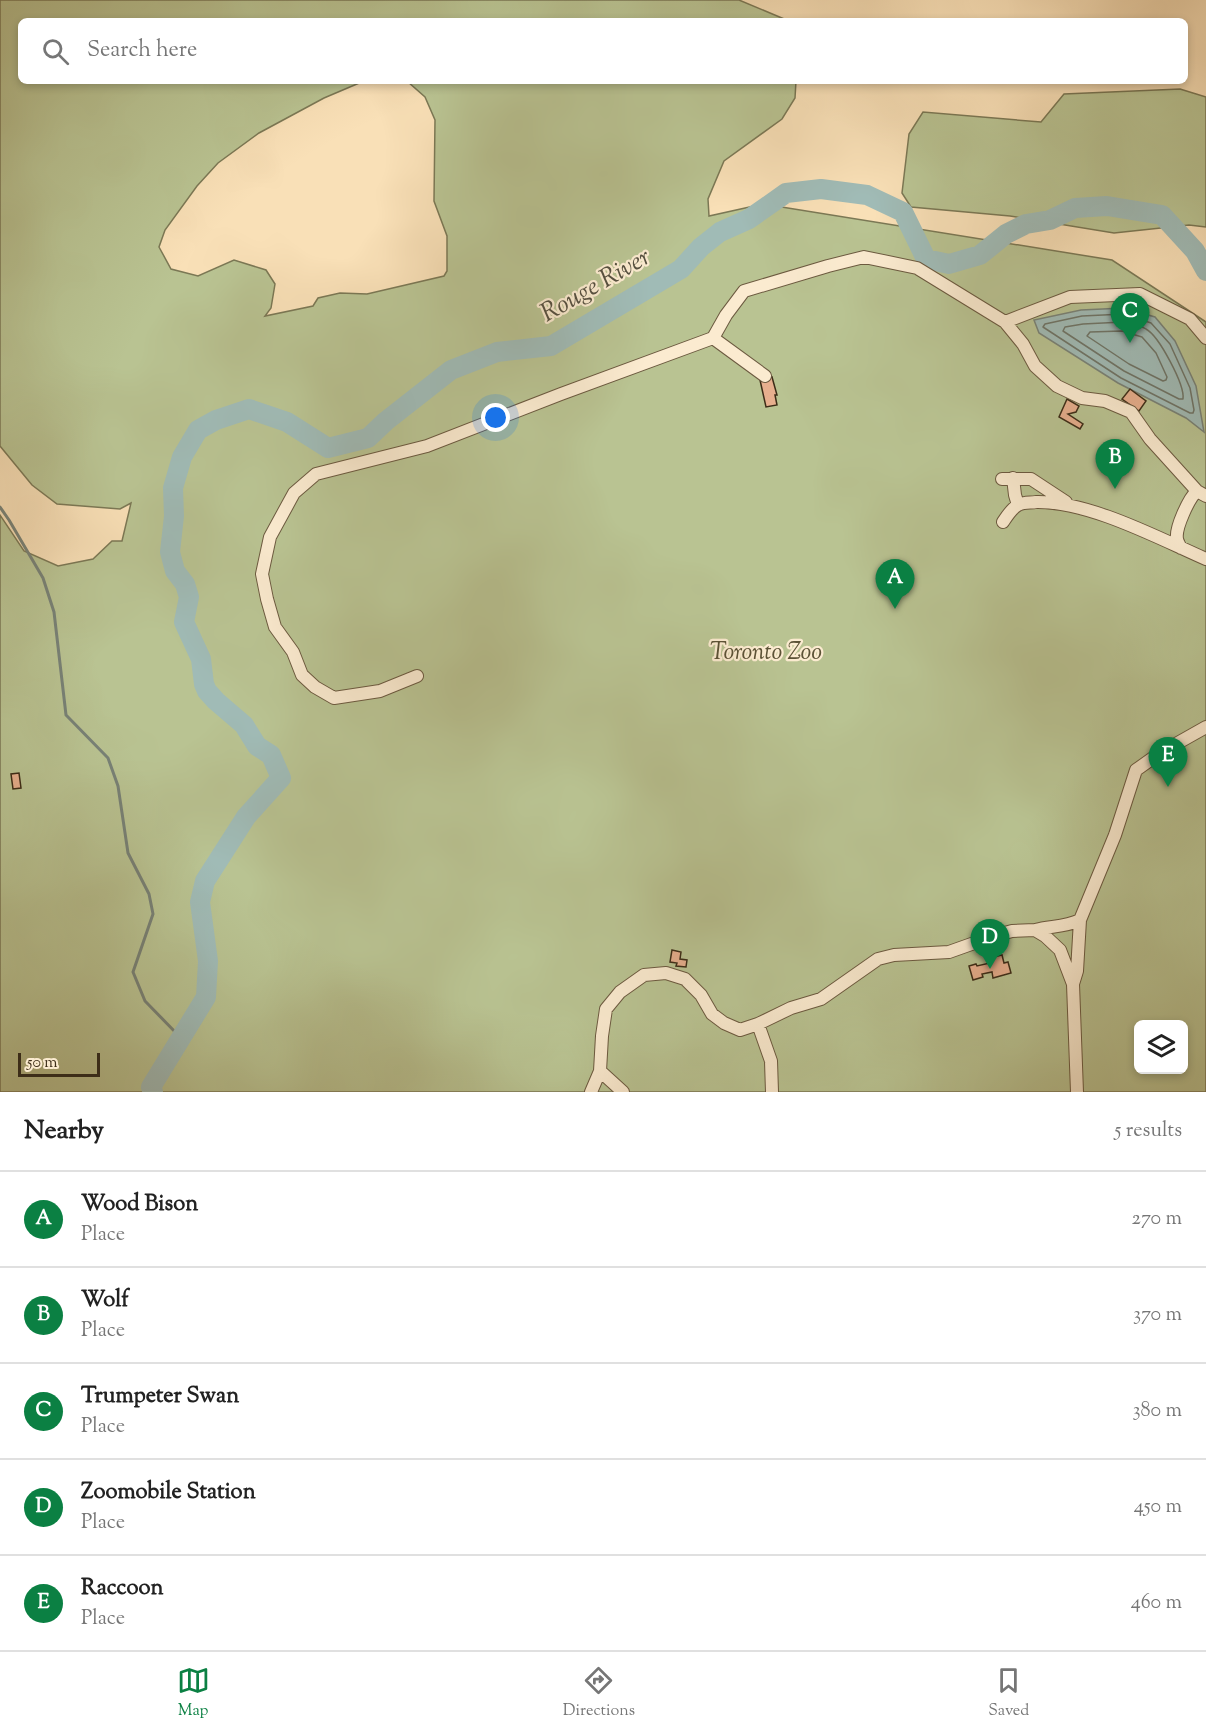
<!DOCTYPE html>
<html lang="en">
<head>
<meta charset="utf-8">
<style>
	:root { --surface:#fff; --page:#f2f2f2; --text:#222; --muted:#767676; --line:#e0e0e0; --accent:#0b8043 }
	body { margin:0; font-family:"Sorts Mill Goudy",serif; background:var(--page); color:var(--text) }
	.controls { position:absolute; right:18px; bottom:18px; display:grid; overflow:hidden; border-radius:9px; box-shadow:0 3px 9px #0003 }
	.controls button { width:54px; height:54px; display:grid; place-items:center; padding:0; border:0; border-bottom:2px solid var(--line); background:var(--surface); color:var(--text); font:30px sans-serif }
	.scale { position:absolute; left:18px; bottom:15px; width:82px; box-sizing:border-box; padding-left:6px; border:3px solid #3d2d18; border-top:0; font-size:16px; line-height:21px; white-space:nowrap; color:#3d2d18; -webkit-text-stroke:4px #fbebd0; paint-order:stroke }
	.you { position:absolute; left:496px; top:418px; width:21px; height:21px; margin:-15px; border:4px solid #fff; border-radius:50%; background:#1a73e8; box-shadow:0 0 0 9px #1a73e833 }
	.badge { display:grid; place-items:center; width:39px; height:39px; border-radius:50%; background:var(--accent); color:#fff; font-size:20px; font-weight:700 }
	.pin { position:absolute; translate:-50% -50px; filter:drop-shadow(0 2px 3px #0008) }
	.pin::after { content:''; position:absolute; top:32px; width:21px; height:18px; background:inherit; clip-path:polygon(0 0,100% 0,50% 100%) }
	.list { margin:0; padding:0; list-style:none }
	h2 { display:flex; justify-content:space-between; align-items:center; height:78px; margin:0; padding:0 24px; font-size:26px }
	h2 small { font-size:20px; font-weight:400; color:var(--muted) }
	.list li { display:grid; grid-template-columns:39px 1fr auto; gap:18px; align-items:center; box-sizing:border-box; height:96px; padding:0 24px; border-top:2px solid var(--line) }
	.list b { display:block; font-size:22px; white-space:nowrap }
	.list p { margin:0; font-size:20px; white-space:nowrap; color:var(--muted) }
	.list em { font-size:20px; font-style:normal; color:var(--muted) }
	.icon { flex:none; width:33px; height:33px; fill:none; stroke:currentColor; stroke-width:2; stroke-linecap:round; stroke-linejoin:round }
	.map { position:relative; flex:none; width:1206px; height:1092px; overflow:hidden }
	.search { position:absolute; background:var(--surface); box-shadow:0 3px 9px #0003; left:18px; right:18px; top:18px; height:66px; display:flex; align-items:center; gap:15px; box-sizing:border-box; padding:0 21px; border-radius:9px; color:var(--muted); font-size:22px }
	.sheet { height:558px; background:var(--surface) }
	nav { display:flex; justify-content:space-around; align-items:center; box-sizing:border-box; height:84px; border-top:2px solid var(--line); background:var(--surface); font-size:16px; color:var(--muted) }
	nav a { display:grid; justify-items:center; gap:3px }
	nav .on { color:var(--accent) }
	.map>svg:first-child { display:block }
	.green { fill:#b9c392; stroke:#7b7855; stroke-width:1.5; fill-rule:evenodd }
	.water { fill:#a0bbb6; stroke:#788277; stroke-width:1.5 }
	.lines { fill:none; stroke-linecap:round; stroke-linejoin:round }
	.shore { stroke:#6e7467; stroke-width:1.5 }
	.stream { stroke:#788277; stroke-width:3 }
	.river { stroke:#a0bbb6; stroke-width:20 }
	.building { fill:#e7af8e; stroke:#3d2d18; stroke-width:1.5 }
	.minor-casing { stroke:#6c5a40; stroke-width:14 }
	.minor { stroke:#fbebd0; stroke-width:12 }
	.labels { text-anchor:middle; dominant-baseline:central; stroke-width:4.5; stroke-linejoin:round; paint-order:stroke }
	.park-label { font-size:24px; font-style:italic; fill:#5c5236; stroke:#fbebd0 }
	.water-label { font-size:26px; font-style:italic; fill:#565040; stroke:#fbebd0 }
</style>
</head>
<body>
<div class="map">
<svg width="1206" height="1092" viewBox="0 0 1206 1092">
	<rect width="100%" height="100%" fill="#f9e0b7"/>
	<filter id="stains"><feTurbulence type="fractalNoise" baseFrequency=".00333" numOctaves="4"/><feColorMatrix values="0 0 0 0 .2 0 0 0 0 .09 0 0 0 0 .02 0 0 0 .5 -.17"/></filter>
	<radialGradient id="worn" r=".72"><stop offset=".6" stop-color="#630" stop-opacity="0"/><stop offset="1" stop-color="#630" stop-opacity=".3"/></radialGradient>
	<path class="green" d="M0,0h739l50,21h-768v60h343l-40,17 -65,35 -41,30 -21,23 -32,44 -6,17 12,22 27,7 36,-16 32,10 9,14 -4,24 -6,8 48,-10 5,-8 22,-5 27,1 77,-18 3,-5v-35l-13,-35 1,-81 -10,-23 -17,-15 -8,-1h396l-1,17 -13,21 -58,42 -16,38 1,17 54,-12 349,56 94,62v770h-1206v-577l24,36 34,15 35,-7 19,-18h10l9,-38 -11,6 -63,-5 -25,-19 -32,-39zM1138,1024h46v46h-46z
		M1180,89l26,8v130l-17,-2 -75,8 -104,-17 -99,-9 -9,-14 7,-59 14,-22 118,10 23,-28z"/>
	<path class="water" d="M1124,308l31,9 20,24 21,45 8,46 -18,-14 -68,-35 -79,-50 -5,-13 47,-10z"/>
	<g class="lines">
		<path class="shore" d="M1124,314l27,9 19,21 20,44 4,22 -1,3h-3l-69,-35 -78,-51 2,-3 37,-8z
			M1123,322c7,2 17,3 23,7 13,7 39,56 37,70h-4l-55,-28 -61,-40 2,-4 18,-3z
			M1122,331l20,6 14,16 11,24 -1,3 -3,1 -34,-17 -42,-28 3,-4z"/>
		<path class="stream" d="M0,507l9,13 34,58 11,34 12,103 42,43 10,28 10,67 21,41 4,20 -20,58 12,29 35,36"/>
		<path class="river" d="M153,1092l-2,-5 55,-90 2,-36 -8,-59 5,-21 41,-64 35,-39 -10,-23 -14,-9 -13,-21 -28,-24 -9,-10 -3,-7 -3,-25 -17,-37 5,-25 -4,-13 -10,-13 -5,-19 4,-36 -1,-28 9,-31 16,-27 18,-10 33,-11 38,13 41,26 40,-10 18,-17 65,-51 46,-18 54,-6 130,-77 20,-22 19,-15 29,-13 37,-26 35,-4 46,6 36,17 23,47 23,5 31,-9 26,-21 20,-10 24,-4 25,-12 32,-2 55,9 33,36 11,20"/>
	</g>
	<path class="building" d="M772,377l5,18h-2l2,10 -11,2 -6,-27z
		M1130,389l16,12 -7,10 -17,-12z
		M1067,399l12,7 -3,6 -8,2 15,10 -3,5 -21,-12z
		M19,773l2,15 -8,1 -2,-15z
		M672,950l9,2 -1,7 7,1 -1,7 -10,-1 1,-3 -7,-1z
		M1002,955l2,8 4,-1 3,11 -18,5 -1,-6 -10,2 1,3 -10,3 -4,-14 7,-2 1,2 13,-3 -1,-5z"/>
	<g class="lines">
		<defs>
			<path id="minor" d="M1005,322l65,-25 70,-3 50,25 16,19
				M713,338l52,38
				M1013,478l2,17 3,10
				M1002,479h29l35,23
				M1003,522c4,-6 9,-14 15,-17 5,-3 13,-2 18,-3 53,-1 122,36 170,57
				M1181,548c-1,-1 -4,-8 -4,-9 -2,-11 12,-41 20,-48
				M417,676l-37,15 -46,7 -19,-11 -13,-12 -9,-23 -18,-25 -8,-28 -5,-25 8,-37 24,-44 22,-19 111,-28 134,-52 152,-56 13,-23 18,-24 84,-25 36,-9 53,11 88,54 18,22 12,22 22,20 25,12 23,3 26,11 19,27 47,52 9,5
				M1035,930c16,-4 31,-3 45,-10
				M1073,984l4,-13 3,-51 35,-85 21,-65 24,-17 46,-26
				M758,1024l13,37 1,31
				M600,1071l23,21
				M591,1092l9,-21 2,-35 4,-27 14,-17 24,-17 22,-2 19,6 16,16 11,19 12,9 16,7 18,-6 33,-16 30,-9 57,-40 16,-4 55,-3 45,-16 18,-5 23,-1 10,6 15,14 13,34 4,108"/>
		</defs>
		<use href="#minor" class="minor-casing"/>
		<use href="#minor" class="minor"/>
	</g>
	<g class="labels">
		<g class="park-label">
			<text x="766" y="653">Toronto Zoo</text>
		</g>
		<g class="water-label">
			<text transform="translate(596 286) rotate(-30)">Rouge River</text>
		</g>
	</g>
	<rect width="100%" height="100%" filter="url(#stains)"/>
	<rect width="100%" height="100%" fill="url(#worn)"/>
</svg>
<div class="controls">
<button><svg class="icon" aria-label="layers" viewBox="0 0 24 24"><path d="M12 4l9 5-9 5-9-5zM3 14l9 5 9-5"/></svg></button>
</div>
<div class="scale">50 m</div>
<div class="you"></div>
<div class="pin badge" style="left:895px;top:609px">A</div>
<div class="pin badge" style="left:1115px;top:489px">B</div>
<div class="pin badge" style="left:1130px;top:343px">C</div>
<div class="pin badge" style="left:990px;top:969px">D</div>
<div class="pin badge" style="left:1168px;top:787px">E</div>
<div class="search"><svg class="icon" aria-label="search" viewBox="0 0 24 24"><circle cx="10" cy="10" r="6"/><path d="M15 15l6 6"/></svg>Search here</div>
</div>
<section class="sheet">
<h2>Nearby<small>5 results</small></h2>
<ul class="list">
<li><span class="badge">A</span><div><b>Wood Bison</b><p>Place</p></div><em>270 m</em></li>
<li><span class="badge">B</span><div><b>Wolf</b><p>Place</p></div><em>370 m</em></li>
<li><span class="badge">C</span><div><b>Trumpeter Swan</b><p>Place</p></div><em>380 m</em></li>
<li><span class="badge">D</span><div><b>Zoomobile Station</b><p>Place</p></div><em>450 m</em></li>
<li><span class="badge">E</span><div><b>Raccoon</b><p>Place</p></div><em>460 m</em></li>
</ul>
</section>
<nav>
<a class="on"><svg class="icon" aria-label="map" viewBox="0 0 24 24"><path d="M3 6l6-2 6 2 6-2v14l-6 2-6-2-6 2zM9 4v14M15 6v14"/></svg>Map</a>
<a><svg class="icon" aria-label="directions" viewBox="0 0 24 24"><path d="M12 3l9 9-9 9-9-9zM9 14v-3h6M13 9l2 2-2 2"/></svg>Directions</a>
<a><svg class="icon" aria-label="saved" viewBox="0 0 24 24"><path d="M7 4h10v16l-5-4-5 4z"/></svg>Saved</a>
</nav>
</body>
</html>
